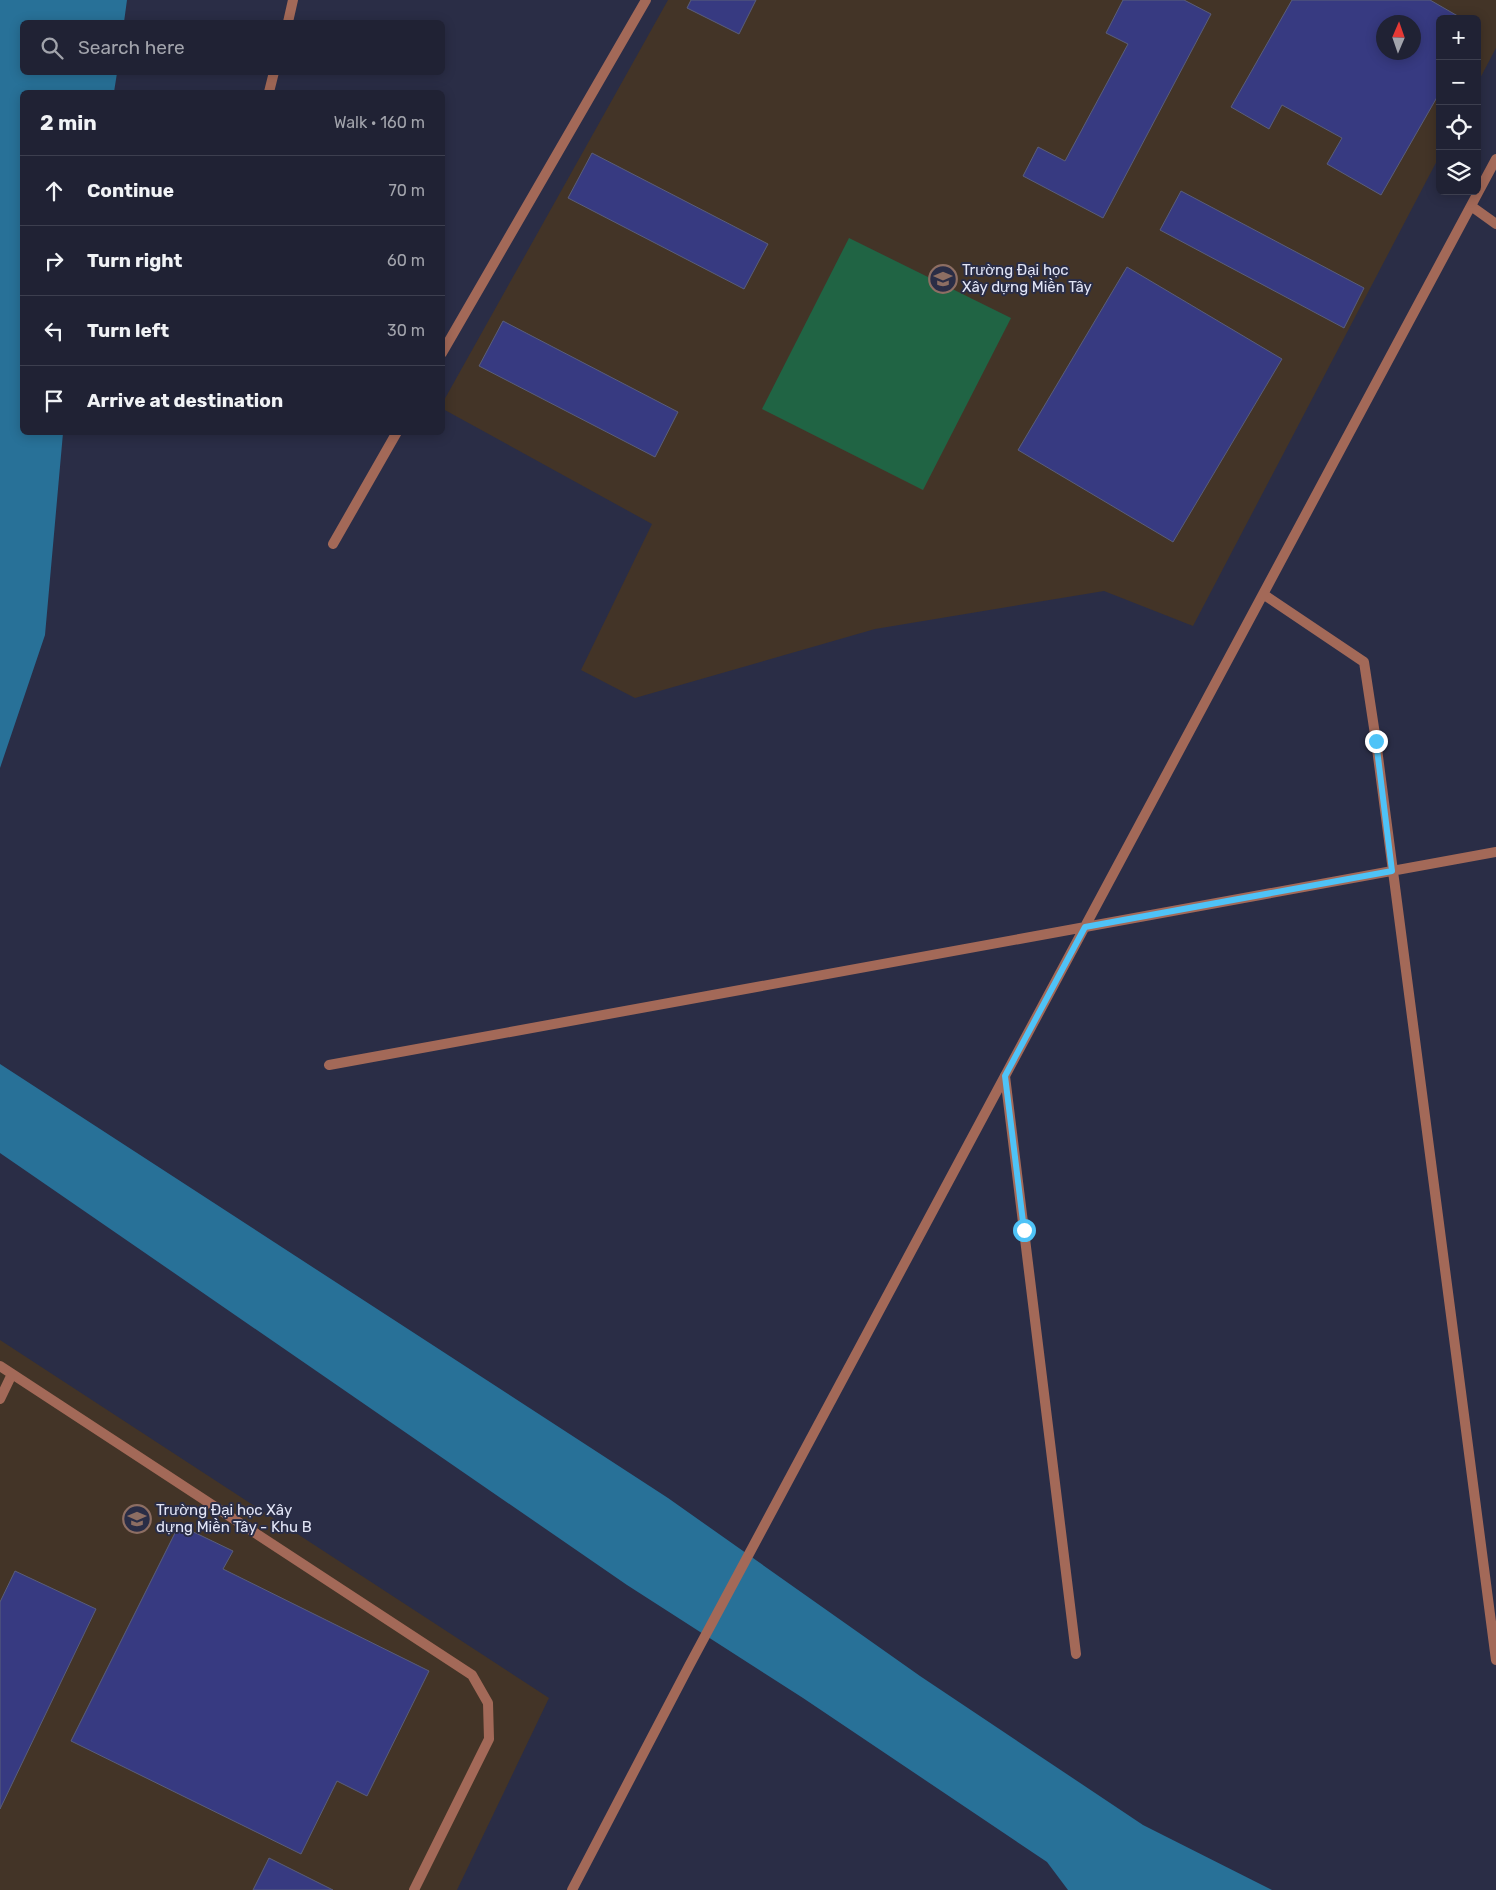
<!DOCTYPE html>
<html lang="en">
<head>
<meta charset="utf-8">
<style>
	:root { --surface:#202234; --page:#2d2f40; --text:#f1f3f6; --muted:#a2a4ac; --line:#3d3f4f }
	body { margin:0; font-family:Rubik,sans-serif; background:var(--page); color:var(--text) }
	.controls { position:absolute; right:15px; top:15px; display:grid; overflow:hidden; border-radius:8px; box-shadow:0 2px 12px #0003 }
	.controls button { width:45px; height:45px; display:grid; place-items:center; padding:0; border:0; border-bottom:1px solid var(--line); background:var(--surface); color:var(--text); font:25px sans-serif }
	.compass { position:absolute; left:1376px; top:15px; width:45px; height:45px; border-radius:50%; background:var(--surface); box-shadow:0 2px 12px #0003; rotate:2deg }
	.stop { position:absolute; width:15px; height:15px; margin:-11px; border:4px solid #4fc3f7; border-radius:50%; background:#fff }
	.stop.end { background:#4fc3f7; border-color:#fff; box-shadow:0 1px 5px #0008 }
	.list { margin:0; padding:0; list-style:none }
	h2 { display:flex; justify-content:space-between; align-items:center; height:65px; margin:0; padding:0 20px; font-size:21px }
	h2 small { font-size:16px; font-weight:400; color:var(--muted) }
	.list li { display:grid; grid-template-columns:32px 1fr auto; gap:15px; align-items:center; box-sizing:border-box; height:70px; padding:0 20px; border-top:1px solid var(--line) }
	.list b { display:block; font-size:19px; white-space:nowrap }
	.list em { font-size:16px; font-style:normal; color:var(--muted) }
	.icon { flex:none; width:28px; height:28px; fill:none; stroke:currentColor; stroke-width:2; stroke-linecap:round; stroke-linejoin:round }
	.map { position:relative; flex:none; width:1496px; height:1890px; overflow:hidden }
	.search { position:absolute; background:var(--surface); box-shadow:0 2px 12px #0003; left:20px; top:20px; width:425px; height:55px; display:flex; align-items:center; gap:12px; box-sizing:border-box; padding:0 18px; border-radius:8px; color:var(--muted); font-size:19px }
	.panel { position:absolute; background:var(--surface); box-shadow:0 2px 12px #0003; left:20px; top:90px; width:425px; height:345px; border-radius:8px }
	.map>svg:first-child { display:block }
	.education { fill:#433427; fill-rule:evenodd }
	.green { fill:#206444 }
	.water { fill:#287198 }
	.building { fill:#373a81; stroke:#5a5e7a; fill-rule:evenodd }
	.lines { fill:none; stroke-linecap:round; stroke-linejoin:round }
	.lane { stroke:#a36958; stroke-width:10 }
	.street { stroke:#a36958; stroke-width:10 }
	.route { stroke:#4fc3f7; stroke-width:6 }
	.labels { text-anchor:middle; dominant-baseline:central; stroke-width:4; stroke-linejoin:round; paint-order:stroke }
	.poi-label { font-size:15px; fill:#e2e5f6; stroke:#2a2d46; text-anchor:start }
</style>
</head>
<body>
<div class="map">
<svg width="1496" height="1890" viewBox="0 0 1496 1890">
	<rect width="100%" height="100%" fill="#2a2d46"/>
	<path class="education" d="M668,0h828v48l-19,36v-65h-37v136l-247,471 -89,-35 -229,38 -240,69 -54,-28 71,-146 -209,-115v-7zM1384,22h30v30h-30z
		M0,1340l549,358 -92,192h-457z"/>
	<path class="green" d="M849,238l162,80 -88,172 -161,-81z"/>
	<path class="water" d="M0,0h127l-3,22h-102v50l95,1 -3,19h-92v340l41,1 -18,202 -45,133z
		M0,1064l668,434 252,178 223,149 129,65h-204l-21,-28 -244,-164 -176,-113 -627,-432z"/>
	<path class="building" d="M691,0h65l-17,34 -52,-26z
		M1123,0h61l27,14 -108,204 -80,-42 15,-29 27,14 63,-117 -22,-11z
		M1292,0h138l33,19h-23v73l-59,103 -54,-31 15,-26 -60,-33 -13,24 -38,-22zM1384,22h30v30h-30z
		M592,153l176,91 -24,45 -176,-91z
		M1181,191l183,97 -20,40 -184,-98z
		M1127,267l155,92 -109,183 -155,-92z
		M503,321l175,91 -23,45 -176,-91z
		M179,1525l54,26 -10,18 206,102 -62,125 -30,-15 -36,73 -230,-113z
		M15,1571l81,38 -96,200v-207z
		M269,1858l64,32h-80z"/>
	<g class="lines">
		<path class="lane" d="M1005,1076l71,578
			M0,1366l472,309 16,28 1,36 -75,151
			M0,1399l12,-25"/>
		<path class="street" d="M288,22l5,-22
			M269,92l5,-20
			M1471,206l25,18
			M442,353l204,-353
			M333,544l64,-112
			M1263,594l101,68 12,79 120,919
			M329,1065l1167,-213
			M572,1890l117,-224 807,-1507"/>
	</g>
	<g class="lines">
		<path class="route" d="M1024,1230l-19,-154 80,-149 307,-56 -16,-130"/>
	</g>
	<defs>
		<symbol id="university-ring" viewBox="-11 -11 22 22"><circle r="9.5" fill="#2a2d46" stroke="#8d6e63" stroke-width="1.5"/><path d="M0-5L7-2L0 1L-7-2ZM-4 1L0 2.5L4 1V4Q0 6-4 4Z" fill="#8d6e63"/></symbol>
	</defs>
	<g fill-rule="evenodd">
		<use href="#university-ring" x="927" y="263" width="32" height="32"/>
		<use href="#university-ring" x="121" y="1503" width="32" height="32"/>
	</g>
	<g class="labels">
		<g class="poi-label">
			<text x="962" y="270">Trường Đại học<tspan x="962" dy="17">Xây dựng Miền Tây</tspan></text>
			<text x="156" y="1510">Trường Đại học Xây<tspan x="156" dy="17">dựng Miền Tây - Khu B</tspan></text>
		</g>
	</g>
</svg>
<div class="controls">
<button>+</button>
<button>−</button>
<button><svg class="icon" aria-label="locate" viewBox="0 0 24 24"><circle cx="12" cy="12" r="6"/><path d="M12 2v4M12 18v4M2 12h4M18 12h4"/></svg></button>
<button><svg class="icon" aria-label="layers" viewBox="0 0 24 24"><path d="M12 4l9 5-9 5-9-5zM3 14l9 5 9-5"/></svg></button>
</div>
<svg class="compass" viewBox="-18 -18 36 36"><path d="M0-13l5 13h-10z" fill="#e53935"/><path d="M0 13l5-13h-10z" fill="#a2a4ac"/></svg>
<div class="stop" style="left:1024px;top:1230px"></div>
<div class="stop end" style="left:1376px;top:741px"></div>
<div class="search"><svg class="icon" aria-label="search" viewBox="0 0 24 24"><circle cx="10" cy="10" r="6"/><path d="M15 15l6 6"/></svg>Search here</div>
<section class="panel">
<h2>2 min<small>Walk · 160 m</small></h2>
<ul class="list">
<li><svg class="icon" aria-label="ahead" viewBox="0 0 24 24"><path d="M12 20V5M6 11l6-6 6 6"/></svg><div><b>Continue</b></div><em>70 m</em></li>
<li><svg class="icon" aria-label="right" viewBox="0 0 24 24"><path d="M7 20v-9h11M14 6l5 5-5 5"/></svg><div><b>Turn right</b></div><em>60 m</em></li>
<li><svg class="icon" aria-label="left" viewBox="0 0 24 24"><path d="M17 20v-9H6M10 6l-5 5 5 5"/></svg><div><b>Turn left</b></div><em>30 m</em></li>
<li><svg class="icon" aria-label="arrive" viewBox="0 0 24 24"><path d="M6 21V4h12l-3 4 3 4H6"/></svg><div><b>Arrive at destination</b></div></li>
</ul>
</section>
</div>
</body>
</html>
